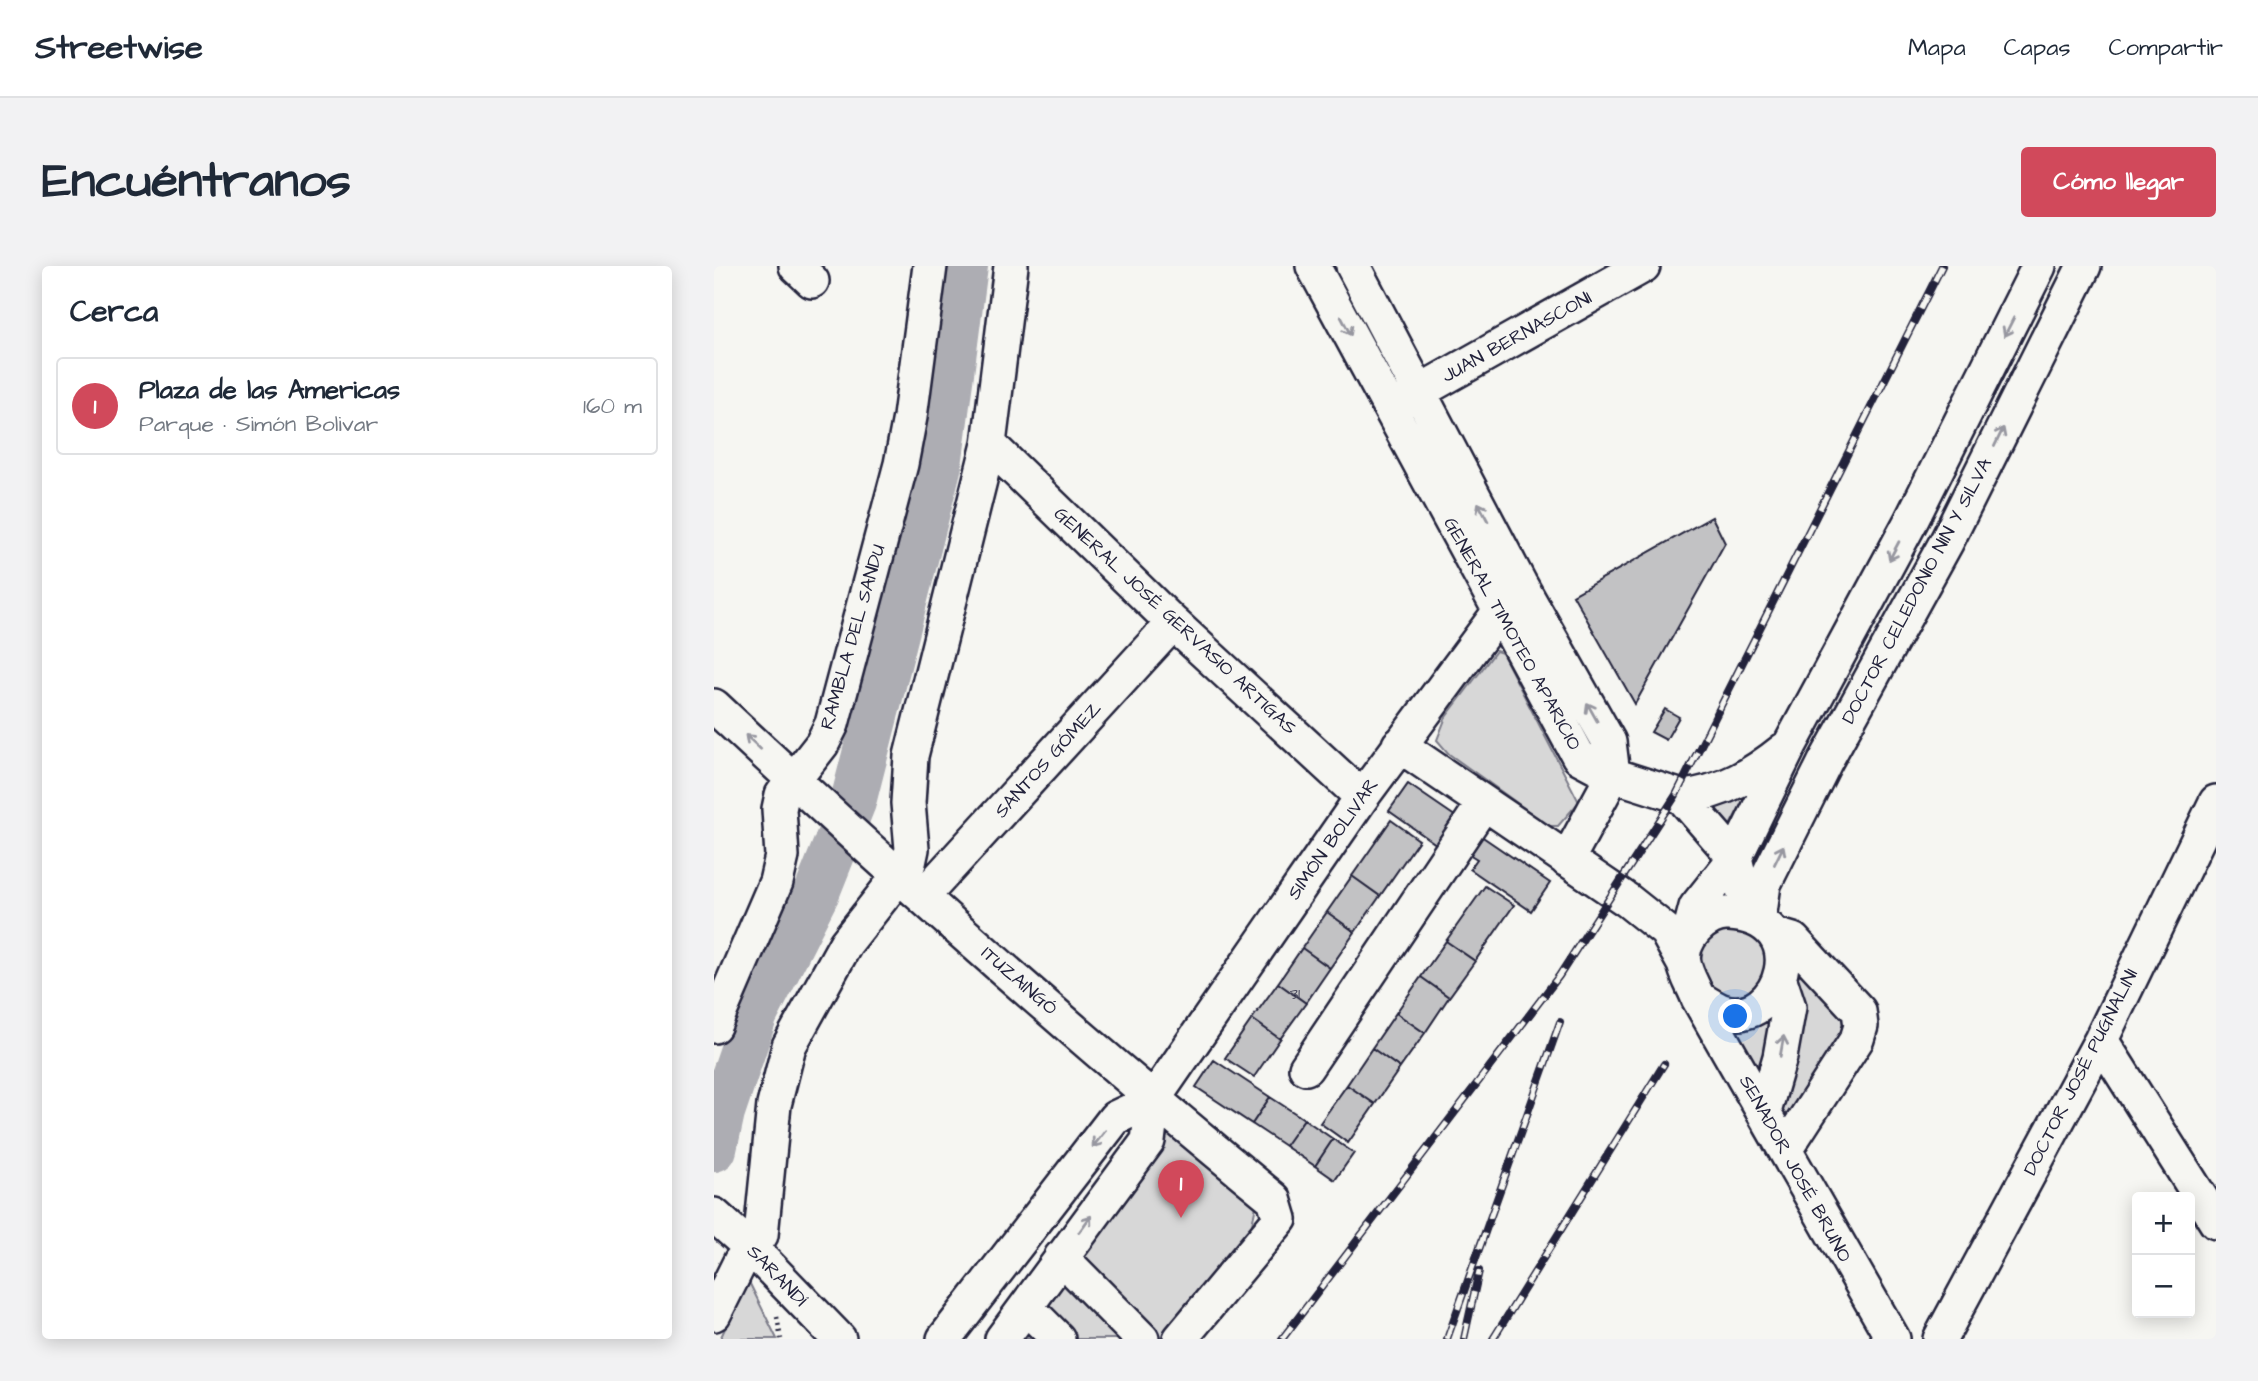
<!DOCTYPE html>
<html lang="es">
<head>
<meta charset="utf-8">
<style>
	:root { --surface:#fff; --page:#f2f2f3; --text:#1f2937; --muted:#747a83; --line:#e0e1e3; --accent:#d1495b }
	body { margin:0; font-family:"Architects Daughter",sans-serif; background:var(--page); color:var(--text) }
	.controls { position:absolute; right:21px; bottom:21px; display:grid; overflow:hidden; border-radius:7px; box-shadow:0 4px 18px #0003 }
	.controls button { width:63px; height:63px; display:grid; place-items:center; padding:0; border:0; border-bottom:2px solid var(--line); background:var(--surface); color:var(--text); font:35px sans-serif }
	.you { position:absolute; left:1022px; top:751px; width:24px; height:24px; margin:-18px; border:5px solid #fff; border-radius:50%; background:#1a73e8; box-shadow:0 0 0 10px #1a73e833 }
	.badge { display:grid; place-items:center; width:46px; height:46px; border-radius:50%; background:var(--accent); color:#fff; font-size:23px; font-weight:700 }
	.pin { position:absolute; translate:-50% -58px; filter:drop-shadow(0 2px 4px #0008) }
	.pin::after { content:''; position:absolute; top:37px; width:24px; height:21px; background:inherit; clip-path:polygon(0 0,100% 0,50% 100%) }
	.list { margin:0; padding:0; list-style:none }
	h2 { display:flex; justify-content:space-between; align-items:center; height:91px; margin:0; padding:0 28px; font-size:30px }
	h2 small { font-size:23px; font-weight:400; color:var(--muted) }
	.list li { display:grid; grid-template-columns:46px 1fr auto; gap:21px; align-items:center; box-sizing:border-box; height:98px; margin:0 14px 14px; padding:0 14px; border:2px solid var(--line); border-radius:7px }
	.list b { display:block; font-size:26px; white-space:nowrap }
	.list p { margin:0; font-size:23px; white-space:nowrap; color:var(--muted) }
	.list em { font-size:23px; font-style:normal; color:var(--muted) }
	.map { position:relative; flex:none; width:1502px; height:1073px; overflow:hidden; border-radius:7px }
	header { display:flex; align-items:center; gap:42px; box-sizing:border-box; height:98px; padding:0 35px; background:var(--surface); border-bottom:2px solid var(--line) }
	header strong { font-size:33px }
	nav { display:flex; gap:38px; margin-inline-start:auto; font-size:24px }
	.intro { display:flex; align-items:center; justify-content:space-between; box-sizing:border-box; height:168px; padding:0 42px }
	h1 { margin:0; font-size:49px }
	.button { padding:18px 32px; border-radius:7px; background:var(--accent); color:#fff; font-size:24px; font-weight:700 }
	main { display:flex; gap:42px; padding:0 42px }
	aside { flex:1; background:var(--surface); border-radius:7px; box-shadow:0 4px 18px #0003 }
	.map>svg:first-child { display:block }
	.green { fill:#d7d7d7; stroke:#7c7c89; stroke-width:2 }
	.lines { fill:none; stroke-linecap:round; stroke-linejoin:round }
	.river { stroke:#adadb3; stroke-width:46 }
	.building { fill:#c2c2c4; stroke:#22223b; stroke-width:2 }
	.minor-casing { stroke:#22223b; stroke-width:38 }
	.path { stroke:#22223b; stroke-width:4.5; stroke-dasharray:2 5; stroke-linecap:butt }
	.minor { stroke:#f6f6f2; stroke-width:33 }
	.rail-casing { stroke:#22223b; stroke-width:8 }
	.rail { stroke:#f6f6f2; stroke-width:5; stroke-dasharray:16; stroke-linecap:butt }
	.oneway { stroke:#9797a0 }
	.labels { text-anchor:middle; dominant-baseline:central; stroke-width:6; stroke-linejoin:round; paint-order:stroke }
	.number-label { font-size:16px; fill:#4a4a5d }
	.street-label { font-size:19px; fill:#22223b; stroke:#f6f6f2 }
</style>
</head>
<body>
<header>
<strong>Streetwise</strong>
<nav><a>Mapa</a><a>Capas</a><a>Compartir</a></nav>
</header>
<div class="intro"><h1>Encuéntranos</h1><a class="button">Cómo llegar</a></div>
<main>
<aside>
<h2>Cerca<small></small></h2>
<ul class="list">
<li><span class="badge">1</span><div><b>Plaza de las Americas</b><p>Parque · Simón Bolivar</p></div><em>160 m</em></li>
</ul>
</aside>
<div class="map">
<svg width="1502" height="1073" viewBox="0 0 1502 1073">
	<rect width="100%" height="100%" fill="#f6f6f2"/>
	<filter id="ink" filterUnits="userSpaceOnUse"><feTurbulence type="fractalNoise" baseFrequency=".0143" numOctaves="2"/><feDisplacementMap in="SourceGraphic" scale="14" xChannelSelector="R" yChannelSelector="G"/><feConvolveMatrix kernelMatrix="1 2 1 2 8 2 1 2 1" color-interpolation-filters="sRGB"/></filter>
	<g filter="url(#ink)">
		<path class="green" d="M782,385l6,2 77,149 -21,24h-9l-100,-72 -12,-14 9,-23z
			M1033,527l-20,38 -29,-29z
			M1030,662l24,22 -4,32c-27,20 -37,19 -62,-3 -5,-37 4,-50 42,-51z
			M1071,681l67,82 -61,89 -11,-7z
			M1057,745l-9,79 -35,-66z
			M459,862l86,65 -11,49 -81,97h-156l76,-89z
			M34,1014l29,59h-57z"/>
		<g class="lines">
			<path class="river" d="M0,883l8,-37 33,-98 62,-122 36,-90 86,-337 26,-199"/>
		</g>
		<path class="building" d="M998,251l13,26 -90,161 -62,-109z
			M951,443l14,8 -13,23 -15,-8z
			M694,518l54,37 -19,28 -54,-38z
			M677,554l28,20 -39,56 -28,-20z
			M760,565l76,52 -19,28 -61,-42 7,-10 -16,-10z
			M638,610l28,20 -25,36 -28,-20z
			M771,620l29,19 -39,56 -29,-20z
			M613,646l28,20 -25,36 -28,-20z
			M732,675l29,20 -26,36 -28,-20z
			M588,682l28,20 -24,35 -28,-20z
			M707,711l28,20 -24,36 -29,-20z
			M564,717l28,20 -26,36 -28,-20z
			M682,747l29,20 -25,35 -28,-20z
			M538,753l28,20 -26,38 -29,-19z
			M658,782l28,20 -25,36 -28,-19z
			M500,794l56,37 -18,27 -56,-37z
			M633,819l28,19 -27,39 -28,-20z
			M556,831l34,22 -19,27 -33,-22z
			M590,853l29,20 -18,27 -30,-20z
			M619,873l21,14 -19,27 -20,-14z"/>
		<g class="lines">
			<defs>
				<path id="minor" d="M82,0l16,15
					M599,0l266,491 34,18 69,22 53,61 14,57
					M639,0l167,318 89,158 4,33
					M687,136l242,-136
					M275,178l184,179 189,174
					M0,440c182,170 368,336 560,493l6,20 -100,120
					M685,479l228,155 39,31 17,31
					M968,531c41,-4 72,-23 103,-48
					M853,594l46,-85
					M209,630l250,-273
					M1045,654l5,-36 61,-122 122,-221 137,-275
					M1062,669l17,5 66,71 2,15 -4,13 -72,111
					M972,679l10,-38 39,-49 55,-113 121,-224 128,-255
					M984,732c8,4 16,10 24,13 59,19 96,-92 7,-97 -23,-2 -50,26 -45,49 2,12 10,24 14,35l195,341
					M0,760l62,-144 6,-26 -3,-47 3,-14 40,-51 10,-20 69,-260 9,-47 20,-151
					M1387,774l115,182
					M592,802l178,-265
					M1050,846l16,-55 9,-50 -9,-27
					M0,949l36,32 89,92
					M347,991l81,82
					M312,1041l32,32
					M0,1048l26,-52 21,-27 13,-130 15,-59 57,-103 63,-80 3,-14 -4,-46 3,-47 78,-312 22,-178
					M230,1073l171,-221 38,-18
					M288,1073l146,-198 5,-41 209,-303 158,-213
					M1226,1073l161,-299 115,-238"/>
			</defs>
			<use href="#minor" class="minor-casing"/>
			<path class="path" d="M63,1051l4,22"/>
			<use href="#minor" class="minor"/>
			<defs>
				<path id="rail" d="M568,1073l277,-363 117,-181 266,-529
					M733,1073l113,-317
					M750,1073l15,-68
					M779,1073l171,-275"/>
			</defs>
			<use href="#rail" class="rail-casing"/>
			<use href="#rail" class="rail"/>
		</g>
		<defs><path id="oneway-shaft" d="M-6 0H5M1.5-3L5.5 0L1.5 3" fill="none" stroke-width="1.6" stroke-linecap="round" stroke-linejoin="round" transform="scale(1.75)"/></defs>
		<g class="oneway">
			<use href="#oneway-shaft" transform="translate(632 60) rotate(62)"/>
			<use href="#oneway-shaft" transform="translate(1295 61) rotate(117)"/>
			<use href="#oneway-shaft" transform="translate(1285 171) rotate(-64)"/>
			<use href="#oneway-shaft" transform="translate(769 246) rotate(-118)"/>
			<use href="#oneway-shaft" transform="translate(1180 285) rotate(118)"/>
			<use href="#oneway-shaft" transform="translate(878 446) rotate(-119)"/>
			<use href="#oneway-shaft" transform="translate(39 476) rotate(-137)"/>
			<use href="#oneway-shaft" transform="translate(1065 589) rotate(-64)"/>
			<use href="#oneway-shaft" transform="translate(1068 780) rotate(-80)"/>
			<use href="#oneway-shaft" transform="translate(385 873) rotate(128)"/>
			<use href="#oneway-shaft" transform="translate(371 958) rotate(-54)"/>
		</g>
	</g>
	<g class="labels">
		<g class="number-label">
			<text x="581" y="728">31</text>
		</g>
		<g class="street-label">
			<text transform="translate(803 71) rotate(-29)">JUAN BERNASCONI</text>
			<text transform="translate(1203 325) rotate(-62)">DOCTOR CELEDONIO NIN Y SILVA</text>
			<text transform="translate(461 355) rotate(43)">GENERAL JOSÉ GERVASIO ARTIGAS</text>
			<text transform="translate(798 368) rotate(61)">GENERAL TIMOTEO APARICIO</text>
			<text transform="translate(139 371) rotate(-74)">RAMBLA DEL SANDU</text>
			<text transform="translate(334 494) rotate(-48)">SANTOS GÓMEZ</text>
			<text transform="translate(619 573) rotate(-55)">SIMÓN BOLIVAR</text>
			<text transform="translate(305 715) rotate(41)">ITUZAINGÓ</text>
			<text transform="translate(1367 806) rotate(-63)">DOCTOR JOSÉ PUGNALINI</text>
			<text transform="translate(1081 903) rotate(61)">SENADOR JOSÉ BRUNO</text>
			<text transform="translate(63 1010) rotate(46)">SARANDÍ</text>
		</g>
	</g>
</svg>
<div class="controls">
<button>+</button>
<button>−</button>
</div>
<div class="you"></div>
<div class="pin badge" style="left:467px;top:952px">1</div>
</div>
</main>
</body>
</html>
